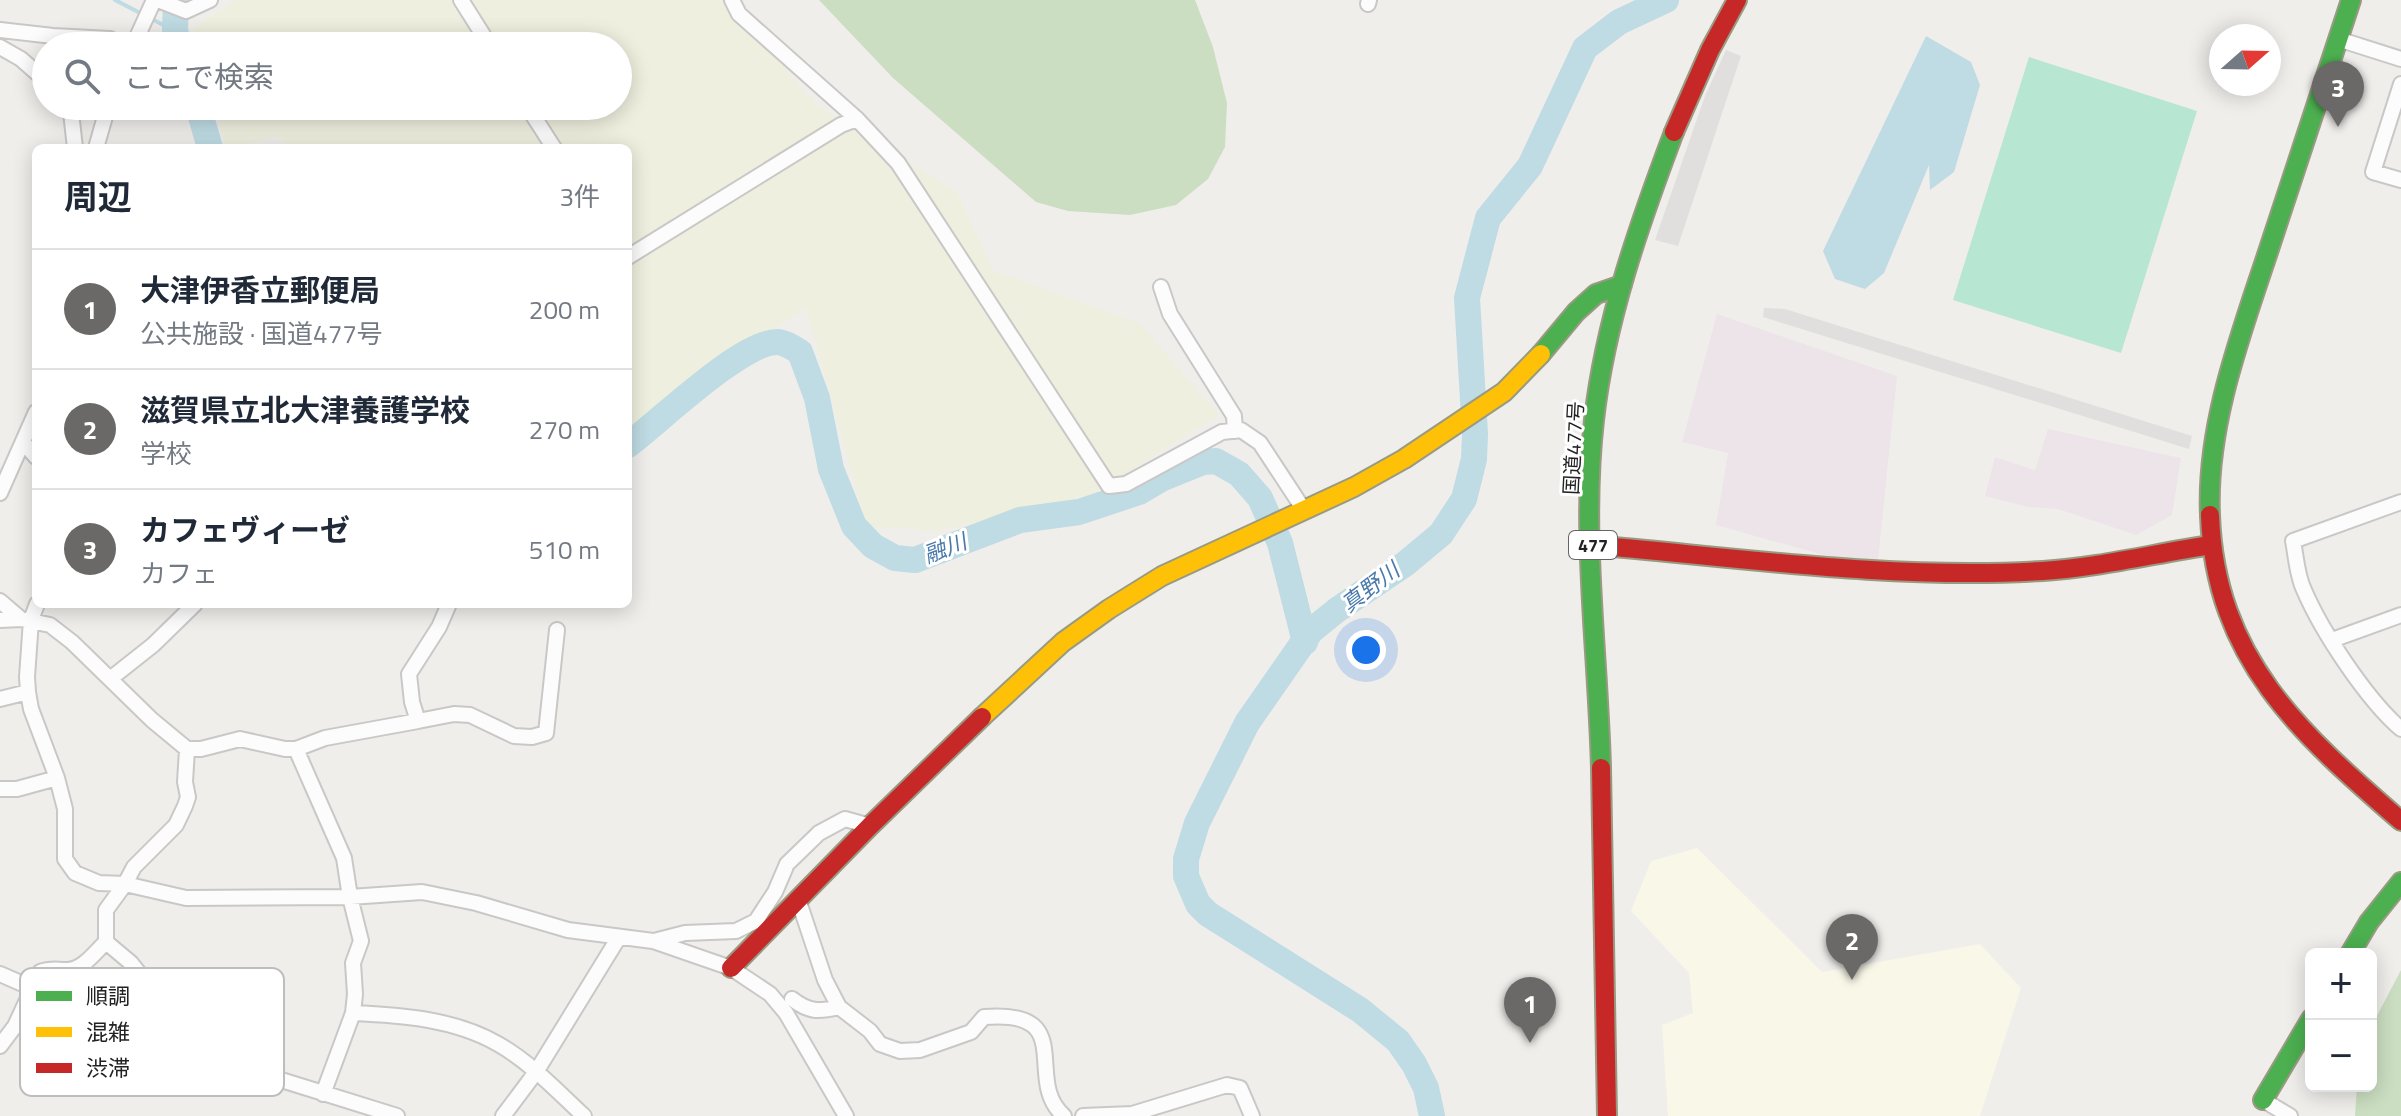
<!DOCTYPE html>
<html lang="ja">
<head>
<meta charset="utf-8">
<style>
	:root { --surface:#fff; --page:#f2f2f3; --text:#1f2937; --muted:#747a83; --line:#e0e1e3; --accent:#6a6968 }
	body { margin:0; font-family:"Titillium Web","Noto Sans JP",sans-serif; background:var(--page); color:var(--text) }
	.controls { position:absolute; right:24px; bottom:24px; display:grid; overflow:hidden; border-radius:12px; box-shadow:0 4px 20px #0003 }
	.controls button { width:72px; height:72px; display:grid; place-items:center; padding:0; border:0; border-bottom:2px solid var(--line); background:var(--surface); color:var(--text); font:40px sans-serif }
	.compass { position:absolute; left:2209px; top:24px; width:72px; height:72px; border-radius:50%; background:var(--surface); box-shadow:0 4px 20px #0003; rotate:70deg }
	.you { position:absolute; left:1366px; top:650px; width:28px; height:28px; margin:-20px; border:6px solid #fff; border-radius:50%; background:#1a73e8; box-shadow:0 0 0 12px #1a73e833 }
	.badge { display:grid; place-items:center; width:52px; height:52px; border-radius:50%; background:var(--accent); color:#fff; font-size:26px; font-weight:700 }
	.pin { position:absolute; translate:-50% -66px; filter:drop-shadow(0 2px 4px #0008) }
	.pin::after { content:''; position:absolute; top:42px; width:28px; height:24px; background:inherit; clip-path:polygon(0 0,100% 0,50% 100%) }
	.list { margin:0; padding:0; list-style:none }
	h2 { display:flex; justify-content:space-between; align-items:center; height:104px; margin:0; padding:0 32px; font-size:34px }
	h2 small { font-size:26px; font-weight:400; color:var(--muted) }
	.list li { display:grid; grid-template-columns:52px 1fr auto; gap:24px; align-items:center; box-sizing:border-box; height:120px; padding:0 32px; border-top:2px solid var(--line) }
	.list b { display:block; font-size:30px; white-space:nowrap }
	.list p { margin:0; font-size:26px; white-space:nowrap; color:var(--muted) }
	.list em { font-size:26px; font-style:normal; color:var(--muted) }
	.icon { flex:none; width:44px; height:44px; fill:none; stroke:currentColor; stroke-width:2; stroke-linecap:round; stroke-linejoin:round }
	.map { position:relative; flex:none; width:2401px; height:1116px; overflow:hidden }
	.search { position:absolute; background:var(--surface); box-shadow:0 4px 20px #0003; left:32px; top:32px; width:600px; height:88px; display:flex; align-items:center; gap:20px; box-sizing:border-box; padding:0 28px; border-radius:44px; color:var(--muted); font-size:30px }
	.panel { position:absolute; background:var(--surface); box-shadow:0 4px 20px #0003; left:32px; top:144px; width:600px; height:464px; border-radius:12px }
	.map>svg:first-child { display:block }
	.industrial { fill:#ede4e9 }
	.education { fill:#f8f7e8 }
	.farmland { fill:#efefdf }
	.forest { fill:#cbdec1 }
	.pitch { fill:#b7e6d2 }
	.parking { fill:#e0dfde }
	.water { fill:#bfdbe3 }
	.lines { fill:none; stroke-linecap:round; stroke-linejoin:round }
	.stream { stroke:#bfdbe3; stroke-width:4 }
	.river { stroke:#bfdbe3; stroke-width:26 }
	.street-casing { stroke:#c9c8c7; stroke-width:18 }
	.fast-casing { stroke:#999a82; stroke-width:22 }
	.slow-casing { stroke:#999a82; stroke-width:22 }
	.jam-casing { stroke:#999a82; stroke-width:22 }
	.street { stroke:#fdfcfc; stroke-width:14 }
	.fast { stroke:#4caf50; stroke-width:18 }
	.slow { stroke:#ffc107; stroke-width:18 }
	.jam { stroke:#c62828; stroke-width:18 }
	.labels { text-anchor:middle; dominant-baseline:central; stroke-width:6; stroke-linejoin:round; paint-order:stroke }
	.shield { fill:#fff; stroke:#646464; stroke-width:2 }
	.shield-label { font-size:18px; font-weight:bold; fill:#222 }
	.street-label { font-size:20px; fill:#222; stroke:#fff }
	.water-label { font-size:22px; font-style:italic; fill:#4a7aab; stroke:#fff }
	.key { fill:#fff; stroke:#bdbdbd; stroke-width:2 }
	.key-label { font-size:22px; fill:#222 }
</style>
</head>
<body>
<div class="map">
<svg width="2401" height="1116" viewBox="0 0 2401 1116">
	<rect width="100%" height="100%" fill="#f0eeeb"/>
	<path class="industrial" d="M1717,314l180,62 -20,194 -161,-45 12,-72 -46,-11z
		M2048,429l133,29 -9,57 -36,20 -78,-26 -30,-2 -43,-11 10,-39 40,13z"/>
	<path class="education" d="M1697,848l125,124 158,-28 41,44 -41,128h-312l-6,-91 31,-12 -4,-40 -58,-62 20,-50z"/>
	<path class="farmland" d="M237,0h489l91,106 140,86 36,78 147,54 79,91 -126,79 -155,37 -72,-5 -60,-219 -178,125v-284h-341l-8,-11 -53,11 -11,-42h403v-60h-420l-4,-18z"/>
	<path class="forest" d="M819,0h376l18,47 14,56 -2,44 -17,32 -32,26 -46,10 -62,-4 -32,-9 -143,-124z
		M2401,970v146h-46l2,-30h14v-59z"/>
	<path class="pitch" d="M2029,57l168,54 -76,242 -168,-53z"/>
	<path class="parking" d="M1726,50l15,6 -63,190 -23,-6 50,-144z
		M1764,308l21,1 407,127 -3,13 -426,-132z"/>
	<path class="water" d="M1926,36l45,26 9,23 -26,87 -24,18 -1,-25 -45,108 -19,16 -30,-10 -12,-28z"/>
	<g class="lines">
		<path class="stream" d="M115,0l60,31"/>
		<path class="river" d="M176,0l-1,31 5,15
			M198,106l12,42
			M628,445c31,-23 113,-103 149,-103 7,0 16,6 23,10l17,46 14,71 23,57 19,20 22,12 20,2 105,-40 59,-8 60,-20 22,-13 42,-17 13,-1 23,13 21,24 20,45 25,99
			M1432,1116l-6,-28 -12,-24 -16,-23 -38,-31 -152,-96 -10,-10 -12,-28v-17l11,-36 50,-100 64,-92 26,-21 68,-46 36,-30 23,-35 10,-40 1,-25 -8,-136 21,-80 42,-52 55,-118 34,-26 47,-22"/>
		<defs>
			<path id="street" d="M158,0l28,11 24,-11
				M461,0l29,46
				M732,0l7,14 118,105 41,44 211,323 17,-2 96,-52 19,-2 19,13 44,67
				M1368,4l1,-4
				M0,30l53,6 57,3 12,7
				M2338,39l63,20
				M133,46l21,-46
				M0,47l21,12 25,22
				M2401,84l-28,88 28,8
				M67,106l4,6 4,36
				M527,106l27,42
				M96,148l12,-42
				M628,257l213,-132 16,-6
				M1161,287l9,27 64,102 1,15
				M23,442l13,15
				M0,493l36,-81
				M2401,502l-108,39c3,15 4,35 11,49 18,42 63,110 97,139
				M0,601l21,18
				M37,604l-6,16 -4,57 1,15 3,17 26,69 8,31v50l10,14 24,10 26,1 61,14 164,-1 72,-5 54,11 92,27 85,11 78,27 39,26 16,19 60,103
				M449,604l-10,23 -30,47 3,28 6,19 36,-7 16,1 44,21 18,1 14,-4 11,-103
				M0,620l21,-1 29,6 22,17 80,78 35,29h14l39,-10 45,10h11l29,-11 93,-17
				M2332,640l69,-25
				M110,679l43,-34 42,-41
				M0,699l28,-7
				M187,749l-2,33 3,15 -3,9 -9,19 -42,42 -9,17 -19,26v32l25,21 59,74 24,22 183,57
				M296,749l48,109 6,39 11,44 -8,22 2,31 -2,19 -30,81
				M0,789h17l40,-11
				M798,899l27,81 14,27 31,24 10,13 20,7 20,-1 51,-18 13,-15c96,-8 38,63 80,99
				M654,941l31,-8 51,-2 20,-10 19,-29 12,-28 32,-31 26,-14 25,7
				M0,974l32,14
				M792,999c17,13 26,13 47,8
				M353,1013c48,2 102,6 145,31 32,18 59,47 86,72
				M0,1046l15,-20 25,-54c11,-4 16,-2 27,-2 16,0 28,-18 39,-28
				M2263,1100l27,16
				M503,1116l33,-44 83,-135
				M1083,1116l49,-2 95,-29 13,3 12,28"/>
			<path id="fast" d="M1541,354l35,-42 20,-18 26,-9
				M2210,515c-4,-90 31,-181 59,-266 27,-83 55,-166 82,-249
				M1601,768c-3,-115 -20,-234 -7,-348 11,-99 45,-195 80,-288
				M2350,954l19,-32 32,-40
				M2263,1100l48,-81"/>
			<path id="slow" d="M982,717l81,-75 46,-33 53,-33 192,-89 50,-28 100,-67 37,-38"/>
			<path id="jam" d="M1674,132l36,-82 27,-50
				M2210,515c5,144 91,219 191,306
				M1593,545c148,13 301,35 450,26 53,-3 114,-18 168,-26
				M1601,768l6,348
				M731,968l139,-142 112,-109"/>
		</defs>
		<use href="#street" class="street-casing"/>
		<use href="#fast" class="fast-casing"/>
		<use href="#slow" class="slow-casing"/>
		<use href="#jam" class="jam-casing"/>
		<use href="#street" class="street"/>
		<use href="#fast" class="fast"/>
		<use href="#slow" class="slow"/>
		<use href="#jam" class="jam"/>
	</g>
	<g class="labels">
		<rect class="shield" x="1569" y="531" width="48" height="28" rx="6"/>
		<g class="shield-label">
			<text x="1593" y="545">477</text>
		</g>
		<g class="street-label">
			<text transform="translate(1573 448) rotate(-87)">国道477号</text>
		</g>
		<g class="water-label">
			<text transform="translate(945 548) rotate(-21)">融川</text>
			<text transform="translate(1370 587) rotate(-37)">真野川</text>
		</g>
	</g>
	<rect x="20" y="968" width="264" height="128" rx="12" class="key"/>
	<rect x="36" y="991" width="36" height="10" fill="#4caf50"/>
	<rect x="36" y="1027" width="36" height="10" fill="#ffc107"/>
	<rect x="36" y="1063" width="36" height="10" fill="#c62828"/>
	<g class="key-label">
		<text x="86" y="1004">順調</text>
		<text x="86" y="1040">混雑</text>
		<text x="86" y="1076">渋滞</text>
	</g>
</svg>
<div class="controls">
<button>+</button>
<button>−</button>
</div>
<svg class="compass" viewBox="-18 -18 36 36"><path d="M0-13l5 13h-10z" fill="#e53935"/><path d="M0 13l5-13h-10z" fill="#747a83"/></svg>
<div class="you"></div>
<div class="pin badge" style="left:1530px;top:1043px">1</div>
<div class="pin badge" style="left:1852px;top:980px">2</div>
<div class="pin badge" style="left:2338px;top:127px">3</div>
<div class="search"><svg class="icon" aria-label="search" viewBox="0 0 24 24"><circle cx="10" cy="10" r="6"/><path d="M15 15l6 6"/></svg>ここで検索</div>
<section class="panel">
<h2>周辺<small>3件</small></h2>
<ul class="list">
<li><span class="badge">1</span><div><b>大津伊香立郵便局</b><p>公共施設 · 国道477号</p></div><em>200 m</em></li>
<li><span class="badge">2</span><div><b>滋賀県立北大津養護学校</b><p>学校</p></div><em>270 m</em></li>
<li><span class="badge">3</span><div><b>カフェヴィーゼ</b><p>カフェ</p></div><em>510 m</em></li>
</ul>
</section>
</div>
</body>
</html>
